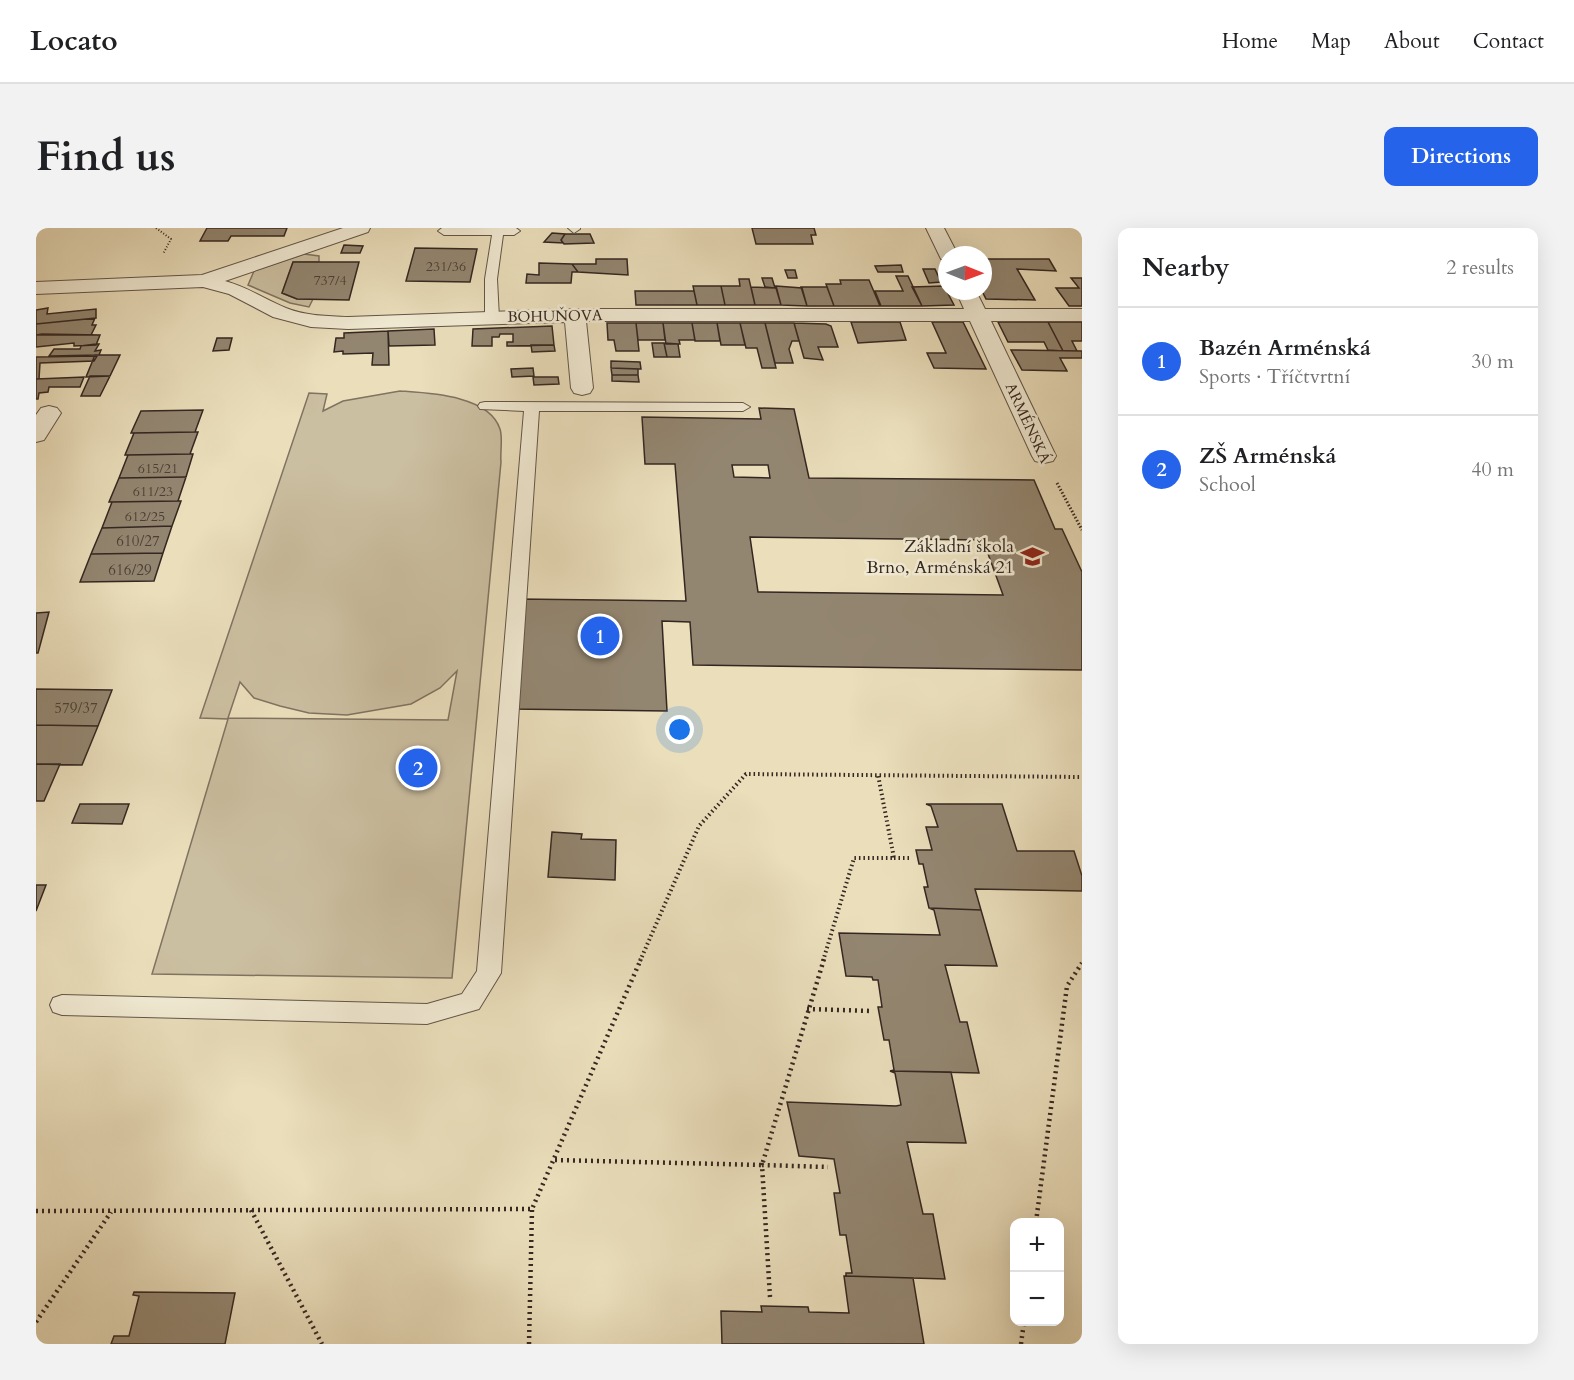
<!DOCTYPE html>
<html lang="en">
<head>
<meta charset="utf-8">
<style>
	:root { --surface:#fff; --page:#f2f2f2; --text:#202124; --muted:#757577; --line:#e0e0e0; --accent:#2563eb }
	body { margin:0; font-family:Cardo,serif; background:var(--page); color:var(--text) }
	.controls { position:absolute; right:18px; bottom:18px; display:grid; overflow:hidden; border-radius:12px; box-shadow:0 6px 24px #0002 }
	.controls button { width:54px; height:54px; display:grid; place-items:center; padding:0; border:0; border-bottom:2px solid var(--line); background:var(--surface); color:var(--text); font:30px sans-serif }
	.compass { position:absolute; left:902px; top:18px; width:54px; height:54px; border-radius:50%; background:var(--surface); box-shadow:0 6px 24px #0002; rotate:91deg }
	.you { position:absolute; left:644px; top:502px; width:21px; height:21px; margin:-15px; border:4px solid #fff; border-radius:50%; background:#1a73e8; box-shadow:0 0 0 9px #1a73e833 }
	.badge { display:grid; place-items:center; width:39px; height:39px; border-radius:50%; background:var(--accent); color:#fff; font-size:20px; font-weight:700 }
	.pin { position:absolute; translate:-50% -50%; border:3px solid #fff; box-shadow:0 2px 6px #0006 }
	.list { margin:0; padding:0; list-style:none }
	h2 { display:flex; justify-content:space-between; align-items:center; height:78px; margin:0; padding:0 24px; font-size:26px }
	h2 small { font-size:20px; font-weight:400; color:var(--muted) }
	.list li { display:grid; grid-template-columns:39px 1fr auto; gap:18px; align-items:center; box-sizing:border-box; height:108px; padding:0 24px; border-top:2px solid var(--line) }
	.list b { display:block; font-size:22px; white-space:nowrap }
	.list p { margin:0; font-size:20px; white-space:nowrap; color:var(--muted) }
	.list em { font-size:20px; font-style:normal; color:var(--muted) }
	.map { position:relative; flex:none; width:1046px; height:1116px; overflow:hidden; border-radius:12px }
	header { display:flex; align-items:center; gap:36px; box-sizing:border-box; height:84px; padding:0 30px; background:var(--surface); border-bottom:2px solid var(--line) }
	header strong { font-size:28px }
	nav { display:flex; gap:33px; margin-inline-start:auto; font-size:21px }
	.intro { display:flex; align-items:center; justify-content:space-between; box-sizing:border-box; height:144px; padding:0 36px }
	h1 { margin:0; font-size:42px }
	.button { padding:15px 27px; border-radius:12px; background:var(--accent); color:#fff; font-size:21px; font-weight:700 }
	main { display:flex; gap:36px; padding:0 36px }
	aside { flex:1; background:var(--surface); border-radius:12px; box-shadow:0 6px 24px #0002 }
	.map>svg:first-child { display:block }
	.green { fill:#cbbfa1; stroke:#807361; stroke-width:1.5; fill-rule:evenodd }
	.building { fill:#938671; stroke:#342721; stroke-width:1.5; fill-rule:evenodd }
	.lines { fill:none; stroke-linecap:round; stroke-linejoin:round }
	.service-casing { stroke:#625548; stroke-width:2 }
	.minor-casing { stroke:#625548; stroke-width:2 }
	.path-far3 { stroke:#342721; stroke-width:2; stroke-dasharray:1 2; stroke-linecap:butt }
	.path-far2 { stroke:#342721; stroke-width:3; stroke-dasharray:1.5 2; stroke-linecap:butt }
	.path-far1 { stroke:#342721; stroke-width:4; stroke-dasharray:1.5 3; stroke-linecap:butt }
	.path { stroke:#342721; stroke-width:4.5; stroke-dasharray:2 4; stroke-linecap:butt }
	.service { fill:#f1ead3; fill-rule:evenodd }
	.minor { fill:#f1ead3; fill-rule:evenodd }
	.labels { text-anchor:middle; dominant-baseline:central; stroke-width:5; stroke-linejoin:round; paint-order:stroke }
	.far-number-label { font-size:14px; fill:#4c3f35 }
	.far-street-label { font-size:15px; fill:#342721; stroke:#f1ead3 }
	.number-label { font-size:15px; fill:#4c3f35 }
	.poi-label { font-size:18px; fill:#342721; stroke:#f1ead3; text-anchor:end }
</style>
</head>
<body>
<header>
<strong>Locato</strong>
<nav><a>Home</a><a>Map</a><a>About</a><a>Contact</a></nav>
</header>
<div class="intro"><h1>Find us</h1><a class="button">Directions</a></div>
<main>
<div class="map">
<svg width="1046" height="1116" viewBox="0 0 1046 1116">
	<rect width="100%" height="100%" fill="#eadebb"/>
	<filter id="stains"><feTurbulence type="fractalNoise" baseFrequency=".00333" numOctaves="4"/><feColorMatrix values="0 0 0 0 .2 0 0 0 0 .09 0 0 0 0 .02 0 0 0 .5 -.17"/></filter>
	<radialGradient id="worn" r=".72"><stop offset=".6" stop-color="#630" stop-opacity="0"/><stop offset="1" stop-color="#630" stop-opacity=".3"/></radialGradient>
	<path class="green" d="M268,26l15,2v6h-26l-11,31 15,6h16l-4,8 -19,-4 -42,-18 6,-14z
		M364,163c28,2 89,4 100,38 3,9 0,23 1,33l-49,516 -300,-4 76,-255 -28,-1 109,-325 18,1 -4,17 20,-10zM421,443l-9,49 -220,-2 12,-36 14,16 26,8 29,7 38,2 64,-11 29,-16z"/>
	<path class="building" d="M171,0h80l-3,8h-53l-3,5h-28z
		M716,0h62l2,7h-5l2,9h-57z
		M516,5l13,1 -4,6 2,3 -19,-1z
		M529,6h25l4,9 -30,1 -3,-4z
		M308,17l19,1 -3,7h-19z
		M379,20l62,1 -7,33 -64,-1z
		M560,31h31l1,16 -50,-3 -6,-8h24z
		M947,31h66l7,12 -39,-2 18,31 -49,-1 -4,-8z
		M257,34h66l-10,38 -52,-1 -15,-6z
		M503,35l33,1 6,8h-6l-1,11h-45l1,-9 12,1z
		M865,37l2,7h-25l-3,-6z
		M887,41h12l6,13 -12,1z
		M749,42h10l2,8h-9z
		M860,48h12l14,30h-41l-6,-15h28z
		M726,50h10l3,10 -10,-1z
		M1035,50h11v28h-13l-13,-18h23z
		M703,51h10l6,26h-30l-4,-19h19z
		M804,52h29l11,26h-46l-8,-22h15z
		M657,58h28l4,19h-28z
		M740,58l26,2 5,18 -26,-1z
		M908,58l10,19 -32,1 -10,-19z
		M715,59l25,1 5,17h-26z
		M765,59h26l7,19h-27z
		M599,63h59l3,14h-61z
		M12,80l-1,6 49,-5v9l-60,6v-14z
		M59,90l-3,7h4l-5,10h-55v-11z
		M815,94h49l6,18 -48,3z
		M896,94h31l23,47 -52,-1 -7,-15h19z
		M962,94h50l15,29 -15,-1 -4,-8h-36z
		M1012,94h34v19h-10l5,10h-14z
		M571,95h29l3,28h-23l-2,-11h-6z
		M600,95h27l2,17h-27z
		M627,95h29l3,17h-16l1,4h-14z
		M656,95h25l3,18h-25z
		M681,95h23l5,22h-24z
		M704,95h25l11,45h-14l-5,-20h-11z
		M729,95h29l5,18h-7l-3,8 4,14h-18z
		M758,95l32,1 5,2 7,21h-20l5,13 -19,-2z
		M516,98l2,19 -47,1v-4h6v-8h-13l-1,3h-7v9h-20l1,-17z
		M398,101l1,16 -46,1 -1,-15z
		M352,103l1,34h-17l1,-12 -30,1v-3l-9,1 2,-14h8v-5z
		M0,107l6,-1 58,1 -4,10 -22,1v-3l-38,4z
		M181,110h15l-3,12 -16,1z
		M616,115h12l3,14h-13z
		M628,115l14,1 2,13h-13z
		M60,116h3l-4,7 6,-1 -2,5 -50,1 5,-7h26l1,-3z
		M495,117h23l1,6 -23,1z
		M975,122l71,1v7h-22l7,13 -45,-1z
		M59,127h25l-10,21 -24,1z
		M61,128l-3,5 -54,2 -1,16h-3v-22z
		M575,133l29,1 1,7 -30,-1z
		M497,140l1,8 -22,1 -1,-8z
		M575,140l27,1v6h-26z
		M576,147h26l1,7 -27,-1z
		M54,148h20l-10,20h-19z
		M48,149l-4,10h-31l-1,5 -9,1 -1,6h-2v-20z
		M497,149h25l1,7 -25,1z
		M723,180l35,1 15,69 225,2 21,49h7l20,43v98l-389,-5 -3,-43 -28,-1 5,90 -156,-2 8,-110 167,2 -11,-137h-30l-3,-47 119,2zM696,237h36l2,13 -36,-1zM714,309l233,3 20,55 -245,-3z
		M167,182l-8,22 -64,1 10,-22z
		M159,204h3l-8,22 -65,1 9,-22z
		M154,226h3l-7,23 -67,1 9,-23z
		M150,249l-8,24 -69,1 10,-24z
		M142,273h3l-9,25 -70,2 10,-26z
		M136,298l-9,27 -72,1 11,-26z
		M127,325l-9,28 -74,1 11,-28z
		M13,384l-11,41h-2v-40z
		M0,461l76,1 -14,36 -62,-1z
		M0,497l62,1 -16,39 -46,-1z
		M0,536h24l-16,37h-8z
		M44,576h49l-7,20 -50,-1z
		M890,576h76l15,47h57l8,25v15l-107,-2 6,21 -52,-2 -5,-21h4l-5,-23h-4l-3,-14h16l-6,-23h12l-7,-21z
		M516,604l30,2 -1,5 35,1 -1,40 -67,-3z
		M0,657h10l-10,26z
		M893,680l52,2 16,56 -52,-1 15,57h7l12,51 -89,-2 4,-1 -5,-30h-5l-6,-33h4l-4,-27h-5l-1,-3 -26,-1 -7,-43 101,2 -6,-25z
		M854,843l61,1 15,71 -59,-1 16,72h10l12,65 -99,-3v-3h6l-6,-38h-6l-6,-42h6l-6,-34 -35,-3 -12,-54 109,4 5,-1 -6,-32z
		M808,1048l69,2 11,66h-202l-1,-33 41,1 -1,-6 47,1 1,5 40,1z
		M98,1064l101,1 -10,51h-114l3,-8h15l10,-40 -6,-1z"/>
	<g class="lines">
		<defs>
			<path id="service" d="M406,0h74l4,3 -6,4h-11l-6,44 2,39 -2,3 -5,1 -7,-4v-39l7,-44h-48l-6,-4z
				M532,0h12v1l-6,4z
				M449,174l258,1 7,4 -7,4h-204l-38,562 -22,36 -52,15 -365,-9 -9,-3 -3,-7 3,-7 9,-3 365,9 35,-10 15,-23 47,-560 -44,-2 -2,-3 2,-3z"/>
			<path id="minor" d="M307,0h27l-2,4 -143,49c22,6 40,18 61,27 20,8 41,8 62,9l227,-8h389l-8,-18h20l9,18h97v12h-91l65,135 -3,5 -9,2 -9,-2 -3,-5 -62,-135h-384l7,67 -3,5 -8,2 -8,-2 -3,-5 -6,-66 -217,7 -37,-2 -38,-10 -44,-23 -26,-7 -167,7v-12l166,-7z
				M890,0h18l14,27h-11v6l-6,-2z
				M13,178l8,2 4,5 -17,27 -8,2v-27l5,-7z"/>
		</defs>
		<use href="#service" class="service-casing"/>
		<use href="#minor" class="minor-casing"/>
		<path class="path-far3" d="M120,0l15,11 -8,15"/>
		<path class="path-far2" d="M1021,255l25,47"/>
		<path class="path-far1" d="M858,630h18
			M604,733l59,-135 47,-52 336,3
			M787,733l31,-103h40l-16,-83"/>
		<path class="path" d="M771,781l66,2
			M519,932l207,5 62,-206
			M215,982l71,134
			M0,983l496,-2 109,-250
			M1000,994l31,-236 15,-23
			M734,1069l-8,-132 66,2
			M0,1094l75,-110
			M493,1116l3,-135
			M985,1116l3,-22"/>
		<use href="#service" class="service"/>
		<use href="#minor" class="minor"/>
	</g>
	<defs>
		<symbol id="school-bare" viewBox="-9 -9 18 18"><path d="M0-5L7-2L0 1L-7-2ZM-4 1L0 2.5L4 1V4Q0 6-4 4Z" fill="#8f2418" stroke="#f1ead3" stroke-width="2.5" paint-order="stroke"/></symbol>
	</defs>
	<g fill-rule="evenodd">
		<use href="#school-bare" x="980" y="312" width="33" height="33"/>
	</g>
	<g class="labels">
		<g class="far-number-label">
			<text x="410" y="38">231/36</text>
			<text x="294" y="52">737/4</text>
			<text x="122" y="240">615/21</text>
			<text x="117" y="263">611/23</text>
			<text x="109" y="288">612/25</text>
		</g>
		<g class="far-street-label">
			<text transform="translate(519 88) rotate(-1)">BOHUŇOVA</text>
			<text transform="translate(992 195) rotate(65)">ARMÉNSKÁ</text>
		</g>
		<g class="number-label">
			<text x="102" y="313">610/27</text>
			<text x="94" y="342">616/29</text>
			<text x="40" y="480">579/37</text>
		</g>
		<g class="poi-label">
			<text x="978" y="318">Základní škola<tspan x="978" dy="21">Brno, Arménská 21</tspan></text>
		</g>
	</g>
	<rect width="100%" height="100%" filter="url(#stains)"/>
	<rect width="100%" height="100%" fill="url(#worn)"/>
</svg>
<div class="controls">
<button>+</button>
<button>−</button>
</div>
<svg class="compass" viewBox="-18 -18 36 36"><path d="M0-13l5 13h-10z" fill="#e53935"/><path d="M0 13l5-13h-10z" fill="#757577"/></svg>
<div class="you"></div>
<div class="pin badge" style="left:564px;top:408px">1</div>
<div class="pin badge" style="left:382px;top:540px">2</div>
</div>
<aside>
<h2>Nearby<small>2 results</small></h2>
<ul class="list">
<li><span class="badge">1</span><div><b>Bazén Arménská</b><p>Sports · Tříčtvrtní</p></div><em>30 m</em></li>
<li><span class="badge">2</span><div><b>ZŠ Arménská</b><p>School</p></div><em>40 m</em></li>
</ul>
</aside>
</main>
</body>
</html>
